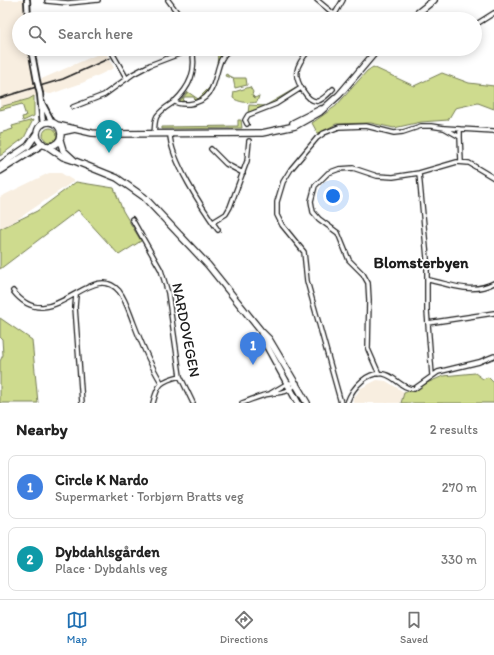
<!DOCTYPE html>
<html lang="en">
<head>
<meta charset="utf-8">
<style>
	:root { --surface:#fff; --page:#f2f2f2; --text:#222; --muted:#767676; --line:#e0e0e0; --accent:#1f6fb2 }
	body { margin:0; font-family:Itim,sans-serif; background:var(--page); color:var(--text) }
	.you { position:absolute; left:333px; top:196px; width:14px; height:14px; margin:-10px; border:3px solid #fff; border-radius:50%; background:#1a73e8; box-shadow:0 0 0 6px #1a73e833 }
	.badge { display:grid; place-items:center; width:26px; height:26px; border-radius:50%; background:var(--accent); color:#fff; font-size:13px; font-weight:700 }
	.pin { position:absolute; translate:-50% -33px; filter:drop-shadow(0 1px 2px #0008) }
	.pin::after { content:''; position:absolute; top:21px; width:14px; height:12px; background:inherit; clip-path:polygon(0 0,100% 0,50% 100%) }
	.list { margin:0; padding:0; list-style:none }
	h2 { display:flex; justify-content:space-between; align-items:center; height:52px; margin:0; padding:0 16px; font-size:17px }
	h2 small { font-size:13px; font-weight:400; color:var(--muted) }
	.list li { display:grid; grid-template-columns:26px 1fr auto; gap:12px; align-items:center; box-sizing:border-box; height:64px; margin:0 8px 8px; padding:0 8px; border:1px solid var(--line); border-radius:8px }
	.list b { display:block; font-size:15px; white-space:nowrap }
	.list p { margin:0; font-size:13px; white-space:nowrap; color:var(--muted) }
	.list em { font-size:13px; font-style:normal; color:var(--muted) }
	.icon { flex:none; width:22px; height:22px; fill:none; stroke:currentColor; stroke-width:2; stroke-linecap:round; stroke-linejoin:round }
	.map { position:relative; flex:none; width:494px; height:403px; overflow:hidden }
	.search { position:absolute; background:var(--surface); box-shadow:0 2px 10px #0003; left:12px; right:12px; top:12px; height:44px; display:flex; align-items:center; gap:10px; box-sizing:border-box; padding:0 14px; border-radius:22px; color:var(--muted); font-size:15px }
	.sheet { height:196px; background:var(--surface) }
	nav { display:flex; justify-content:space-around; align-items:center; box-sizing:border-box; height:56px; border-top:1px solid var(--line); background:var(--surface); font-size:11px; color:var(--muted) }
	nav a { display:grid; justify-items:center; gap:2px }
	nav .on { color:var(--accent) }
	.map>svg:first-child { display:block }
	.built { fill:#f8eee0 }
	.green { fill:#cedb8e; stroke:#757c55 }
	.lines { fill:none; stroke-linecap:round; stroke-linejoin:round }
	.minor-casing { stroke:#1c1c1c; stroke-width:6 }
	.tertiary-casing { stroke:#1c1c1c; stroke-width:8 }
	.secondary-casing { stroke:#1c1c1c; stroke-width:8 }
	.minor { stroke:#fff; stroke-width:3.5 }
	.tertiary { stroke:#fff; stroke-width:4.5 }
	.secondary { stroke:#fff; stroke-width:5.5 }
	.rail { stroke:#1c1c1c; stroke-width:1.5 }
	.tertiary-bridge-casing { stroke:#1c1c1c; stroke-width:8; stroke-linecap:butt }
	.tertiary-bridge { stroke:#fff; stroke-width:4.5 }
	.labels { text-anchor:middle; dominant-baseline:central; stroke-width:3.5; stroke-linejoin:round; paint-order:stroke }
	.street-label { font-size:15px; fill:#1c1c1c; stroke:#fff }
	.neighbourhood-label { font-size:16px; font-weight:bold; fill:#1c1c1c; stroke:#fff }
</style>
</head>
<body>
<div class="map">
<svg width="494" height="403" viewBox="0 0 494 403">
	<rect width="100%" height="100%" fill="#fff"/>
	<filter id="ink" filterUnits="userSpaceOnUse"><feTurbulence type="fractalNoise" baseFrequency=".025" numOctaves="2"/><feDisplacementMap in="SourceGraphic" scale="8" xChannelSelector="R" yChannelSelector="G"/><feConvolveMatrix kernelMatrix="1 2 1 2 8 2 1 2 1" color-interpolation-filters="sRGB"/></filter>
	<g filter="url(#ink)">
		<path class="built" d="M0,0h27l1,19h-9v30h12l6,32 68,-30 9,17 -32,15 -31,11 -7,-1 -14,6 -30,8z
			M49,173h12l13,8 -74,50v-34z
			M377,380l9,1 18,11 -4,11h-46v-5l7,-10z"/>
		<path class="green" d="M200,49l21,1 2,3 -6,15 1,-17h-16z
			M373,67l41,19 28,-13 27,10 25,3v23l-16,-6 -23,5 -7,12 -27,2 -27,6 -23,-5 -35,1 -18,10 -6,-11 24,-17 31,-35z
			M226,74l8,4h12l1,7 -12,3 -2,-10 -8,-2z
			M250,87l3,5 -1,3 3,3 4,-2 -2,6c-6,2 -20,0 -24,-4l1,-6z
			M209,88c1,5 -9,11 -14,13l-1,-4h-10l-1,5h-4l9,-10 10,7z
			M296,88l1,1 -22,14 -27,10 1,-8 16,1z
			M34,96v20l-11,5 -1,-4 4,-1 -4,-12 -22,6v-3l29,-8z
			M33,120l-9,18 -24,18v-23l13,-4 -1,-3z
			M238,120h3l1,8 -80,1v-2l76,-1z
			M43 135a7 7 0 1 1 14 0a7 7 0 1 1-14 0Z
			M76,182l38,6 9,23 18,30 -22,14 -41,-45 -78,59v-40l37,-18z
			M0,318l32,22 6,63h-38v-42l3,-6 -1,-16 -2,-2z
			M475,373l8,6 5,-2 6,6v20h-93l3,-10 39,-17z"/>
		<g class="lines">
			<defs>
				<path id="minor" d="M168,0l14,19
					M317,0l17,14
					M47,1l21,2 30,-3
					M332,19l11,-19
					M475,25l19,-12
					M110,49l17,30
					M310,49c-5,6 -12,14 -13,22 -2,9 10,32 21,30 6,-2 11,-8 15,-12
					M45,52l45,-3
					M174,101c4,4 10,3 15,3 36,-5 20,-43 42,-55
					M73,107l31,-12 29,-21 17,-9 42,-16
					M247,124l-2,-4 3,-5 28,-11 25,-16
					M445,128l15,1
					M154,134c1,-6 0,-13 3,-18 4,-6 11,-10 17,-14 16,-15 23,-31 18,-53
					M170,134c0,25 33,75 48,96
					M460,137v-8l34,2
					M211,149l15,15 17,9
					M419,173l8,85v53l5,64
					M132,219l29,51 7,23 12,83 13,27
					M213,222l13,-8 4,-7 17,-46 2,-20
					M428,280c23,4 43,15 66,3
					M13,291c38,49 78,-33 106,0 7,9 11,23 15,33 8,21 16,40 27,58
					M76,295l-1,12 7,96
					M428,323l66,-10
					M379,374l-11,-25 1,-49 -1,-17 -5,-9 -14,-14 -11,-27 -19,-14 -6,-7 -2,-11 4,-15 13,-13 11,-4 14,-1 24,8 16,1 26,-4 38,-11 12,1 25,15
					M271,393l17,-10h9
					M153,403c5,-19 7,-22 27,-27
					M242,403c9,-3 19,-8 28,-9 11,-2 18,-1 26,-10
					M341,403l-34,-122 -3,-29 -22,-27 -5,-10v-13l6,-20 8,-13 26,-31 7,-5 15,-6 27,-1 28,7 9,-1 18,-6h10l13,2 16,9 1,25
					M347,403c5,-15 22,-35 40,-28 10,4 16,14 27,14l24,-17 41,-10 15,-6"/>
				<path id="tertiary" d="M27,0l1,19
					M31,49l6,32
					M40,94l3,30
					M41,101l11,21"/>
				<path id="secondary" d="M410,19l24,-19
					M37 134a12 12 0 1 1 24 0a12 12 0 1 1-24 0Z
					M293,123l28,-14
					M57,125l35,8 16,1 154,-1 33,-7 25,-14 19,-17 39,-46
					M61,132l14,-3
					M60,140l3,10 12,11
					M47,146l16,11 12,4 42,17 27,19 64,68 53,66 8,8 38,64
					M0,165l28,-19 9,-13
					M0,171l43,-27
					M261,332l3,9 34,62"/>
			</defs>
			<use href="#minor" class="minor-casing"/>
			<use href="#tertiary" class="tertiary-casing"/>
			<use href="#secondary" class="secondary-casing"/>
			<use href="#minor" class="minor"/>
			<use href="#tertiary" class="tertiary"/>
			<use href="#secondary" class="secondary"/>
			<path class="rail" d="M0,98l63,-19 47,-21"/>
			<defs>
				<path id="tertiary-bridge" d="M37,81l3,13"/>
			</defs>
			<use href="#tertiary-bridge" class="tertiary-bridge-casing"/>
			<use href="#tertiary-bridge" class="tertiary-bridge"/>
		</g>
	</g>
	<g class="labels">
		<g class="street-label">
			<text transform="translate(186 330) rotate(79)">NARDOVEGEN</text>
		</g>
		<g class="neighbourhood-label">
			<text x="421" y="262">Blomsterbyen</text>
		</g>
	</g>
</svg>
<div class="you"></div>
<div class="pin badge" style="left:253px;top:365px;background:#3f7fe0">1</div>
<div class="pin badge" style="left:109px;top:153px;background:#0f9aa8">2</div>
<div class="search"><svg class="icon" aria-label="search" viewBox="0 0 24 24"><circle cx="10" cy="10" r="6"/><path d="M15 15l6 6"/></svg>Search here</div>
</div>
<section class="sheet">
<h2>Nearby<small>2 results</small></h2>
<ul class="list">
<li><span class="badge" style="background:#3f7fe0">1</span><div><b>Circle K Nardo</b><p>Supermarket · Torbjørn Bratts veg</p></div><em>270 m</em></li>
<li><span class="badge" style="background:#0f9aa8">2</span><div><b>Dybdahlsgården</b><p>Place · Dybdahls veg</p></div><em>330 m</em></li>
</ul>
</section>
<nav>
<a class="on"><svg class="icon" aria-label="map" viewBox="0 0 24 24"><path d="M3 6l6-2 6 2 6-2v14l-6 2-6-2-6 2zM9 4v14M15 6v14"/></svg>Map</a>
<a><svg class="icon" aria-label="directions" viewBox="0 0 24 24"><path d="M12 3l9 9-9 9-9-9zM9 14v-3h6M13 9l2 2-2 2"/></svg>Directions</a>
<a><svg class="icon" aria-label="saved" viewBox="0 0 24 24"><path d="M7 4h10v16l-5-4-5 4z"/></svg>Saved</a>
</nav>
</body>
</html>
